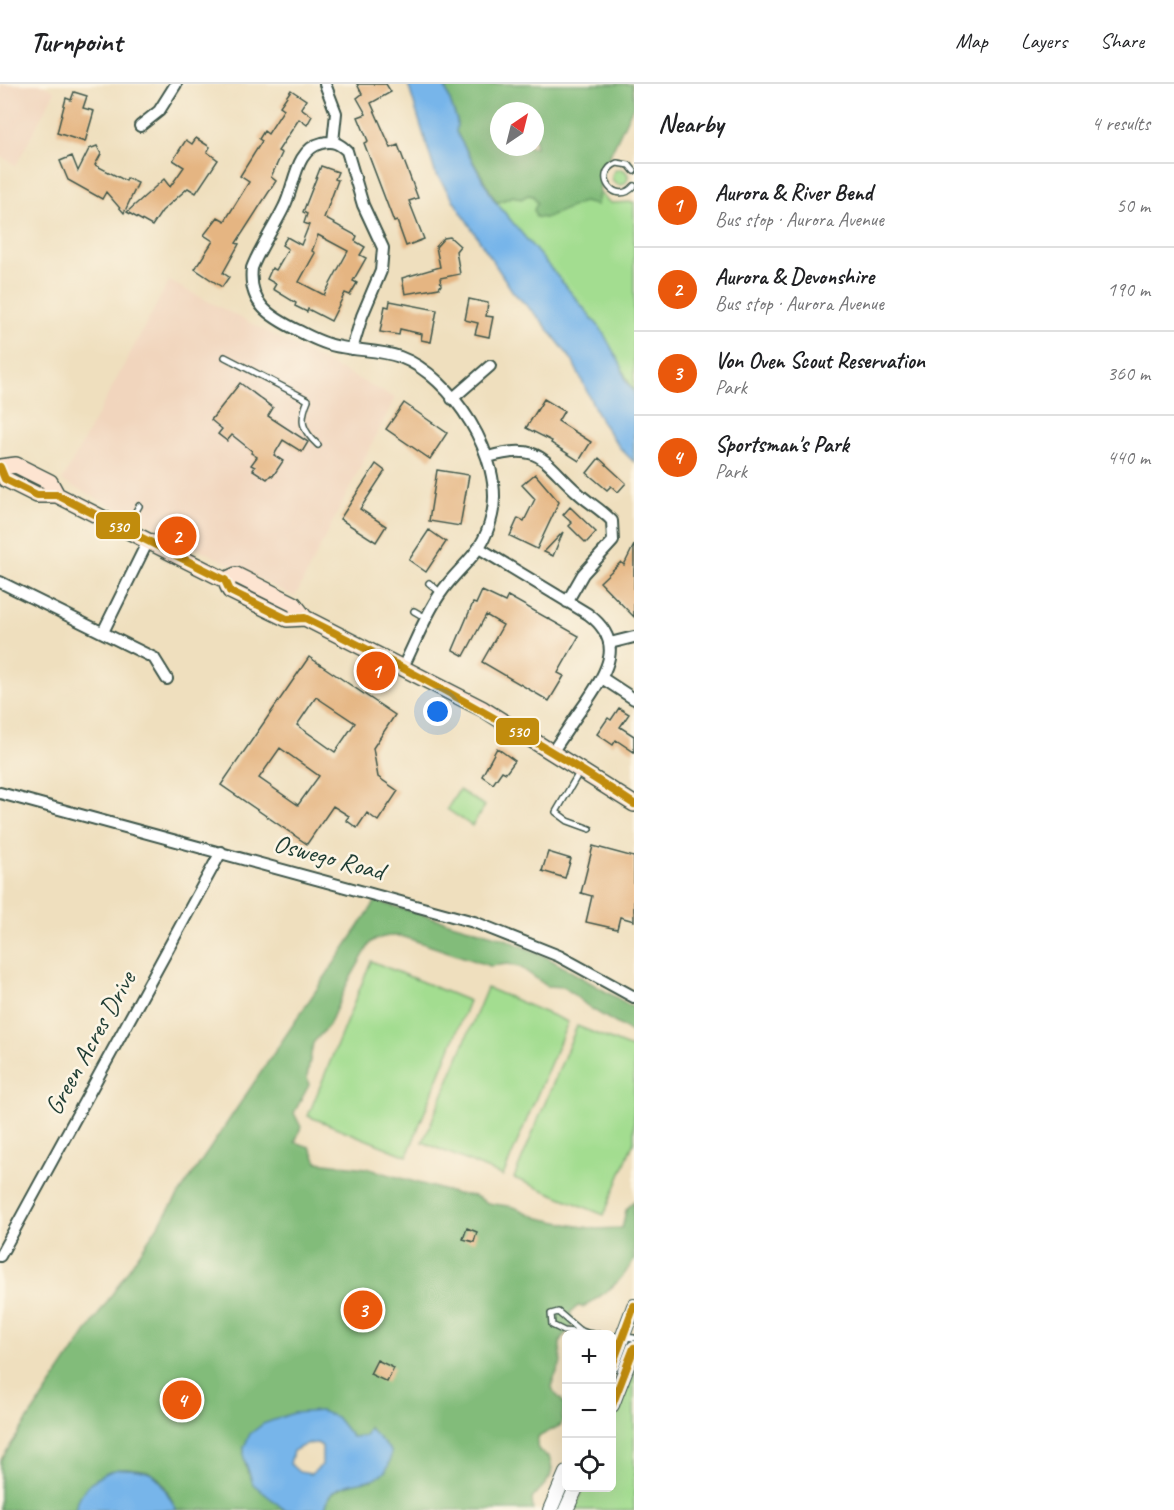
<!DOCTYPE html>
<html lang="en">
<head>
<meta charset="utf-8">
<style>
	:root { --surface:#fff; --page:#f6f6f6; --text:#202124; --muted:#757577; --line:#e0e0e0; --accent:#ea580c }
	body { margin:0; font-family:Caveat,sans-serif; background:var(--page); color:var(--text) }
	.controls { position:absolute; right:18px; bottom:18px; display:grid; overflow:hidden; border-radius:9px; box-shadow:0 6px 24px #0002 }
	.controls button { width:54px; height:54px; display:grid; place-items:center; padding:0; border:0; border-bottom:2px solid var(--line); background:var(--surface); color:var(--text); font:30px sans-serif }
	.compass { position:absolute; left:490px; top:18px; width:54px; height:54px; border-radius:50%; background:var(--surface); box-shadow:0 6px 24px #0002; rotate:35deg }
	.you { position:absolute; left:438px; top:628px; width:21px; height:21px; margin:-15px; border:4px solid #fff; border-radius:50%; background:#1a73e8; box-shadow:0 0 0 9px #1a73e833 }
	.badge { display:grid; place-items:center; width:39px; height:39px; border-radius:50%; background:var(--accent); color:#fff; font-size:20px; font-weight:700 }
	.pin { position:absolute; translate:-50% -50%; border:3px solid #fff; box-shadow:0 2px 6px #0006 }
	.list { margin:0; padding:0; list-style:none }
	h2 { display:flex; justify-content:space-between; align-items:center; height:78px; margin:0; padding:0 24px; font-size:26px }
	h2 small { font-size:20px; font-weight:400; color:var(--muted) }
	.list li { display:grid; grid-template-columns:39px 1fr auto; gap:18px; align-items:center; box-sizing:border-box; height:84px; padding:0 24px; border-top:2px solid var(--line) }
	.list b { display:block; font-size:22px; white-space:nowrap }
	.list p { margin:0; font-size:20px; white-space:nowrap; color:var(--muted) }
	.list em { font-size:20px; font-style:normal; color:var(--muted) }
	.icon { flex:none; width:33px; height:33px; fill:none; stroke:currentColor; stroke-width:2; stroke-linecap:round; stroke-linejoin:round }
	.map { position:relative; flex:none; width:634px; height:1426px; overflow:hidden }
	header { display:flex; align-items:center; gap:36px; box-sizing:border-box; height:84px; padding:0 30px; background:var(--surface); border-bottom:2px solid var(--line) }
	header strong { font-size:28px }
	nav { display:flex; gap:33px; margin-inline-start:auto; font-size:21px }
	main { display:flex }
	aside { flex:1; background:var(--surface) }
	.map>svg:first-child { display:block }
	.built { fill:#f1d5bd }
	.green { fill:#a3dd90; stroke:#618d62; stroke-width:1.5 }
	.forest { fill:#82bc7a; stroke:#507c57; stroke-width:1.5; fill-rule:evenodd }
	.water { fill:#77b5ea; stroke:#4b798f; stroke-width:1.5; fill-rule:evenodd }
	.building { fill:#e5b582; fill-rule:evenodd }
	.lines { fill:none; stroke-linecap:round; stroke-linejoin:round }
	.service-casing { stroke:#3e5549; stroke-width:8 }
	.minor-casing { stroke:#3e5549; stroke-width:14 }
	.tertiary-casing { stroke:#3e5549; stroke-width:16 }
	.secondary-casing { stroke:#3e5549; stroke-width:18 }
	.service { stroke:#fff; stroke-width:5 }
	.minor { stroke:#fff; stroke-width:10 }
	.tertiary { stroke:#fff; stroke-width:14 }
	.secondary { stroke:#fde4d1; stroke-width:15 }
	.bus-1-casing { stroke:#fcf5e5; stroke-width:12 }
	.bus-1 { stroke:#c18c0d; stroke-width:8 }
	.labels { text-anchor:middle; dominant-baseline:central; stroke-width:5; stroke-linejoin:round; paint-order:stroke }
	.street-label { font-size:26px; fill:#1f3d34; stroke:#fcf5e5 }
	.line-badge { stroke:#fcf5e5; stroke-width:2 }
	.badge-label { font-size:16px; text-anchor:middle; font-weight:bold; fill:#fff }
</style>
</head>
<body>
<header>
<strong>Turnpoint</strong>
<nav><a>Map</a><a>Layers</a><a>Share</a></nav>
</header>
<main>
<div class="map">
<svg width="634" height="1426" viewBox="0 0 634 1426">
	<rect width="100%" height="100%" fill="#fcf5e5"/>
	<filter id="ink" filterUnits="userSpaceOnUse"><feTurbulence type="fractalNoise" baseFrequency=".0167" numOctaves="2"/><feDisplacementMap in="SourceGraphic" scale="12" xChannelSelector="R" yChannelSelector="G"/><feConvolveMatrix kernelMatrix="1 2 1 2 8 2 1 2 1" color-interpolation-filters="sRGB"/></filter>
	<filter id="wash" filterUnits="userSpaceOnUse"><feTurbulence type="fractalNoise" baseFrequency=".008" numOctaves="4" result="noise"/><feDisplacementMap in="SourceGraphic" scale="24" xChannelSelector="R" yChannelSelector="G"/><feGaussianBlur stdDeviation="1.35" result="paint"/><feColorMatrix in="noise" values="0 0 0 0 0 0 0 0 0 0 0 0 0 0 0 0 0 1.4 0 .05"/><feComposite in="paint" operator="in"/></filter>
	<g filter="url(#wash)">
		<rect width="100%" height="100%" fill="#efdfbe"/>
		<path class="built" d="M0,0h42l13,7 -39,74 -16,-9z
			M169,197l226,117 -100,199 -233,-116z"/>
		<path class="green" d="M599,84c-1,17 -4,25 12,35l23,-1v190l-33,-63 -107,-129z
			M612 93a8 8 0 1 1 16 0a8 8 0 1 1-16 0Z
			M459,706l26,16 -13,20 -25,-17z
			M371,877l98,40 -62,155 -99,-40z
			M487,904l81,34 -65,154 -80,-34z
			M577,942l57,23v92l-30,74 -90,-37z
			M634,1286v140h-60l10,-22h28v-62z"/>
		<path class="forest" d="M444,0h188l2,20 -32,68 -5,33 -14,-3 -38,16 -9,-1 -2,-7 3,-7 -4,-7 -5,-1 -7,4 -8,-3 -16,7 -41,-71 1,-12zM499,27h36v36h-36z
			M376,817l127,37 43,19 88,51v26l-44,-26 -26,-21 -17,-1 -27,-19 -12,-3 -18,2 -86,-29c-12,-2 -23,-1 -33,5l-24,42 -18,41 -16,18 -6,34 2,8 -15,28 7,14 -6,15 15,5 7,15 49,6 91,26 18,2 13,7 26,4 25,11 33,7 24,4 26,-1 4,-18 8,-9v58c-11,22 -29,35 -51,48l-5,-1 -8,7 4,9 -14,20c-1,6 2,13 1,19 -2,15 -19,24 0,38l3,6 -3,20 -23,12c-3,12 0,14 11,20 9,21 -6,27 -17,42l1,11h-208c3,-24 28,-28 48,-30l-4,-52 -4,8 -13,1 -16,-20 -43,-4 -49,34c0,41 19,38 41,63h-108c-8,-12 -10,-27 -23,-35 -27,-18 -73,6 -79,35h-75v-49z"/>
		<path class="water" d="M408,0h36l13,37 -1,11 38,68 107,129 20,36 5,16 8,11v70l-14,-14 -19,-27 -29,-61 -31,-40 -28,-28 -78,-120z
			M321,1327l15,6 16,20 13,-1 4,-8 22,23c1,49 -61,14 -66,59h-40l-32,-26 -9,-26v-11l6,-13 13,-10 30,-11zM317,1359l5,3v19l-11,9 -12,-2 -9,-8 3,-13 13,-7z
			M118,1385c43,-1 39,10 59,41h-102c5,-23 22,-35 43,-41z"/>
		<g id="blocks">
			<path class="building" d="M357,0h29l5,8 -20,11 20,45 7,-3 20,53 -9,3 15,38 -18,7 -9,-25 -3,1 -30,-79 4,-2 -10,-24 8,-3 -9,-16 5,-4z
				M291,6l15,10 -5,8 11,8 -5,9 -8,-6 -21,32 4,2 -11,24 5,4 -40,62 3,1 -16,29 6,4 -7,10 -27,-18 18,-28 -9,-6 14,-18 7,4 24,-39 -9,-6 22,-35 -3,-2 5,-8 4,3 16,-25 -4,-3z
				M74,8l13,4 -4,12 11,3 -9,31 -28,-9 9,-35 5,2z
				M196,54l14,9 -3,5 11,8 -22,33 -8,-5 -26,23 -10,15 -25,-14 37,-33 6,8 14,-20 -11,-7 13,-20 6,4z
				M97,62l4,8 -6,11 31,16 1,-3 11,5 -14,30 -18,-21 -4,7 -34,-19 -8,-19 12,-5 6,15 11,-22z
				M321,82l17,6 -3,7 3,1 -14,38 33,18 -2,5 10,6 -5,8 6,3 -13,23 4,2 -7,12 -5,-2 -14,28 -23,-12 -1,3 -12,-6 1,-3 -23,-14 3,-5 -9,-5 5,-11 4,2 12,-21 -6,-4 5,-8 14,8 8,-20 -5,-2 3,-9 -4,-2zM318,151l30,16 -24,44 -25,-13 16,-29 -3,-2z
				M450,153l10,9 -4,5 4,23 -20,4 1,7 -2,3 -34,6 -3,-16 38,-11 -4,-20 8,-9z
				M469,215l19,4 -2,13 7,1 -4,20 -14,-3 3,-11 -13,-3z
				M390,217l47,9 -6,32 -10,-2 1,-6 -22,-5 -1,6 -19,-3 5,-26 4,1z
				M240,299l33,25 -5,8 40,26 -6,10 -19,-12 -9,15 9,6 -10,15 -2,-1 -4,4 -14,-9 2,-3 -4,-2 6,-8 -6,-4 1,-2 -20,-16 -5,6 -9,-7 4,-5 -11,-9z
				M544,315l20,12 -6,10 33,21 -12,19 -28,-18 1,-2 -26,-13z
				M404,319l43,30 -17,26 -44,-30z
				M599,374l27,25 -8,9 -7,-6 -4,4 -20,-17z
				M376,380l9,7 -25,38 26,17 -10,16 -36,-23z
				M437,386l32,5 -9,51 -31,-5z
				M535,390l24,28 -22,47 -27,-13 8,-18 6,3 11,-22 -13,-14z
				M570,423l26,25 -10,11 -17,-17 3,-3 -9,-8z
				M429,446l17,12 -20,30 -17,-12z
				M563,448l-10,24 -9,-4z
				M634,461v72l-34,-35 21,-20 3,3z
				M482,507l23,11 3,-6 71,40 -21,37 6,3 -15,25 -67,-39 21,-37 -17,-10 -22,41 -11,-6 20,-47 3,1z
				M309,573l86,58 -22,33 5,29 20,14 -20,30 -11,-8 -10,15 -11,-8 3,-4 -16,-10 -26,38 -86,-59zM316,613l39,26 -20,29 -38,-27zM280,664l39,28 -21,29 -39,-27z
				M619,624l10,6 -9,13 14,9v16l-18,-12 -3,5 -16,-11 11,-16 3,2z
				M497,664l18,13 -9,12 -4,-2 -9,13 -11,-8z
				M593,762l41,11v64l-14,-4 -3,12 -31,-7 6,-26 -11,-3z
				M548,768l23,7 -6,19 -23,-7z
				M467,1144l10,4 -3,10 -11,-3z
				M377,1276l17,8 -7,14 -17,-8z"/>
		</g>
	</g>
	<g filter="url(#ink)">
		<use href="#blocks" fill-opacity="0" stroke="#3e5549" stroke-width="1.5"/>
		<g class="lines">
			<defs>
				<path id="service" d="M634,87l-5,-6 -12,-2c-26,11 -1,44 17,23
					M225,273l83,43c-9,21 -6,30 10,45
					M126,444l13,-22
					M429,499l12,10
					M414,527l12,7
					M580,687l-24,41 12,9 22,8
					M590,1250l-11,-4 -21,-18 -7,2 1,11 12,6 70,7"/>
				<path id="minor" d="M325,0l11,29 -3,29
					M140,42l19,-15 17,-27
					M352,265l10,-33 19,-45 2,-23 -20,-43 -16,-54c-7,-7 -14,-11 -25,-8 -27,6 -27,43 -38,64 -10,21 -24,40 -32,61 -4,36 18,49 47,63 13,7 27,14 42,16 19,4 40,3 59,10 52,19 105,102 92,158 -9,41 -31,48 -52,79 -15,22 -25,49 -37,73
					M452,315l38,-33
					M488,373c52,-15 54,3 88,34 11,11 25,18 36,30l1,20 -30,33 -16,28
					M479,464l109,66c39,29 18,58 -3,90 -11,15 -21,31 -32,47
					M0,498l154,76 13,21
					M103,548l45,-91
					M610,559l24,-6
					M602,594l32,21
					M0,709l474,129 85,34 75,41
					M0,1172l221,-404"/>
				<path id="tertiary" d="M612,1281l22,-59
					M612,1321l22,-57
					M550,1426l16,-37
					M566,1426l10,-22"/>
				<path id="secondary" d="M0,383l16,-2 34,17 7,13
					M1,384l4,11 32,16h20l168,85 5,11 57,28 18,-1
					M225,496l11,-5 58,29 11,14 178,91 151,95"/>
			</defs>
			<use href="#service" class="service-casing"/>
			<use href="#minor" class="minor-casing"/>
			<use href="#tertiary" class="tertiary-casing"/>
			<use href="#secondary" class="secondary-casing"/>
			<use href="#service" class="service"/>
			<use href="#minor" class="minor"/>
			<use href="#tertiary" class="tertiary"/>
			<use href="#secondary" class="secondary"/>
			<defs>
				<path id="bus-1" d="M0,383l5,12 32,16h20l168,85 5,11 57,28 18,-1c113,56 224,116 329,186
					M612,1281l22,-59
					M612,1321l22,-57"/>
			</defs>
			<use href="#bus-1" class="bus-1-casing"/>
			<use href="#bus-1" class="bus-1"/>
		</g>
	</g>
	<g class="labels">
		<g class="street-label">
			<text transform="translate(329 773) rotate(15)">Oswego Road</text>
			<text transform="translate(90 959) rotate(-61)">Green Acres Drive</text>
		</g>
	</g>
	<g class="line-badge">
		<rect x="95" y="427" width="46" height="29" rx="6" fill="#c18c0d"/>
		<rect x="495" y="633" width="45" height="29" rx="6" fill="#c18c0d"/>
	</g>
	<g class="badge-label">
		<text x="118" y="448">530</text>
		<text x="518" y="653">530</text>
	</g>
</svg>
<div class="controls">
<button>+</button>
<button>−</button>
<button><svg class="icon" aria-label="locate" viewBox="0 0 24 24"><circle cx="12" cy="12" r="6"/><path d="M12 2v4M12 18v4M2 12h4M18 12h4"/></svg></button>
</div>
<svg class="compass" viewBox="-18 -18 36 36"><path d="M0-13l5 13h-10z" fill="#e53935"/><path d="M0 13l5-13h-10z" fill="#757577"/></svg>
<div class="you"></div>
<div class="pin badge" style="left:376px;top:587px">1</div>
<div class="pin badge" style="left:177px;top:452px">2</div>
<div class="pin badge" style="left:363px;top:1226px">3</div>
<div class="pin badge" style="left:182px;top:1316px">4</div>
</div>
<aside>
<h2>Nearby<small>4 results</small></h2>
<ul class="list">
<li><span class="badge">1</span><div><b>Aurora &amp; River Bend</b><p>Bus stop · Aurora Avenue</p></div><em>50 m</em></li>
<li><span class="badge">2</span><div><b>Aurora &amp; Devonshire</b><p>Bus stop · Aurora Avenue</p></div><em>190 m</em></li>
<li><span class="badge">3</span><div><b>Von Oven Scout Reservation</b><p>Park</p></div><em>360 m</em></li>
<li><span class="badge">4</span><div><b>Sportsman's Park</b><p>Park</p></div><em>440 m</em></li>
</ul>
</aside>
</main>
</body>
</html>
